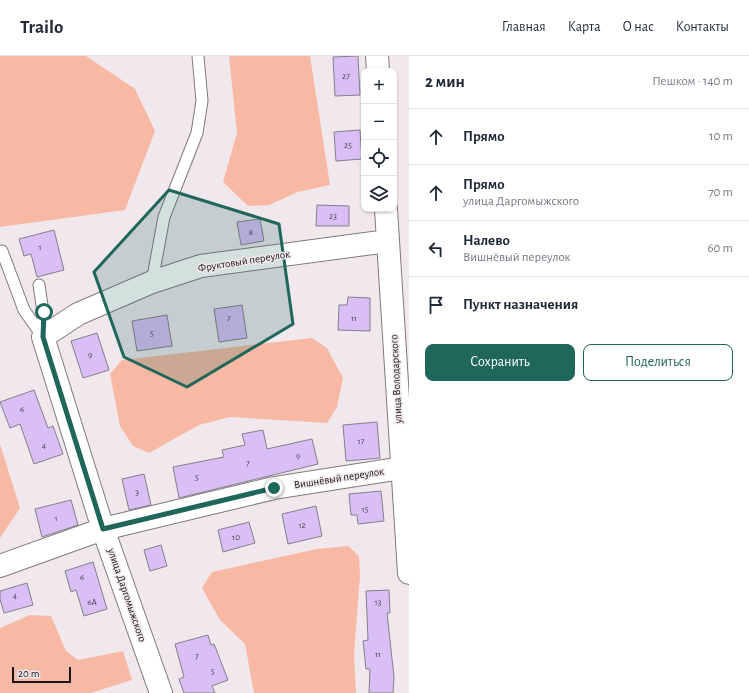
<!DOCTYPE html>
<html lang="ru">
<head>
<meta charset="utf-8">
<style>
	:root { --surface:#fff; --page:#f6f6f7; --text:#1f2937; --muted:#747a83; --line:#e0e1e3; --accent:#1f665b }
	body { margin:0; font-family:"Alegreya Sans",sans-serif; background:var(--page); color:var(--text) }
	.controls { position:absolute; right:12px; top:12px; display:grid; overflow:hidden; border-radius:8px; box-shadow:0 1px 3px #0004 }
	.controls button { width:36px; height:36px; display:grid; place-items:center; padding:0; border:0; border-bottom:1px solid var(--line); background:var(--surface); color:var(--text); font:20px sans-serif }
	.scale { position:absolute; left:12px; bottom:10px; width:59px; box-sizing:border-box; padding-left:4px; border:2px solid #181517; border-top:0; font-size:11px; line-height:14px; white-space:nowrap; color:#181517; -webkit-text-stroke:3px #f1e8ee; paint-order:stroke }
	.stop { position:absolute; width:12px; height:12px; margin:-9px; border:3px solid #1f665b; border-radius:50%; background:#fff }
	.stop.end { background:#1f665b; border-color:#fff; box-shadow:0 1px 4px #0008 }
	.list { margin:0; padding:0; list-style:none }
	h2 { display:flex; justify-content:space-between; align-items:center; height:52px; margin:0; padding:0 16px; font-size:17px }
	h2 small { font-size:13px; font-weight:400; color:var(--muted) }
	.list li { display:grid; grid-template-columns:26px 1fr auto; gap:12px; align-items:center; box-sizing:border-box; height:56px; padding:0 16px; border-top:1px solid var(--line) }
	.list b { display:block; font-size:15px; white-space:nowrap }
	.list p { margin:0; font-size:13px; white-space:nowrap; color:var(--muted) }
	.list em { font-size:13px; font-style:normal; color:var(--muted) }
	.actions { display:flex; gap:8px; padding:12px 16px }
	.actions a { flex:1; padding:9px 0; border:1px solid var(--accent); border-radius:8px; text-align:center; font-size:14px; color:var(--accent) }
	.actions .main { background:var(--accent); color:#fff }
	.icon { flex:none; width:22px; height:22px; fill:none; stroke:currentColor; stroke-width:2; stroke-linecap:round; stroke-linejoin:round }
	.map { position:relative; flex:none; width:409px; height:637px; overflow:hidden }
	header { display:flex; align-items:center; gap:24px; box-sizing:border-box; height:56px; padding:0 20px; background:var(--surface); border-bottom:1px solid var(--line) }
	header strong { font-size:19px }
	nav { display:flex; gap:22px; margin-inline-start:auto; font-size:14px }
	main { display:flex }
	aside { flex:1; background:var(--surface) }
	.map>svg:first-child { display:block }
	.green { fill:#f7b9a3 }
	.building { fill:#d9bff6; stroke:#837f87 }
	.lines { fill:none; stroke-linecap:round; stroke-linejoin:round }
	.lane-casing { stroke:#81797e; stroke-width:13 }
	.street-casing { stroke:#81797e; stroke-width:24 }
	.lane { stroke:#fff; stroke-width:11 }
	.street { stroke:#fff; stroke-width:22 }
	.route { stroke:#1f665b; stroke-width:5 }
	.marked { fill:#1f665b; fill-opacity:0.2; stroke:#1f665b; stroke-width:3; stroke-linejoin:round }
	.labels { text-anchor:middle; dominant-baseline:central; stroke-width:3; stroke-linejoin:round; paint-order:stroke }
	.number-label { font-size:9px; fill:#48404f }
	.street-label { font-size:11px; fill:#181517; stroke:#f1e8ee }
</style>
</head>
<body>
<header>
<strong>Trailo</strong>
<nav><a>Главная</a><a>Карта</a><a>О нас</a><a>Контакты</a></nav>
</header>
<main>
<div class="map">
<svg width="409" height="637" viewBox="0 0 409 637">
	<rect width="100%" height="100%" fill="#f1e8ee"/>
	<path class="green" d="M0,0h86l49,33 20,42 -30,79 -125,17z
		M229,0h81l20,129 -32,7 -29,13 -21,1 -25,-24 14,-49z
		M312,282l15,10 16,30 -6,29 -10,16 -97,-6 -31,8 -50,28 -16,-7 -13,-20 -10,-52 12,-14z
		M0,388l20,64 -20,30z
		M348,490l11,10 1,19 -6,80 2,38h-102l-9,-49 -25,-24 -18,-32 10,-16 105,-23z
		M30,559l21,1 15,35 12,9 45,-9 9,29 -41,13h-91v-65z"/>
	<path class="building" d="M358,0l2,39 -25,1 -2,-39z
		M360,74l2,29 -26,2 -2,-29z
		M317,149l32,1v20h-33z
		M260,163l4,22 -23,4 -4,-23z
		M54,174l10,40 -27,7 -6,-23 -7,2 -5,-17z
		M348,241l22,1v33l-32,-1 1,-25h8z
		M242,249l5,33 -28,4 -5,-33z
		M167,259l5,31 -35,5 -5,-30z
		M97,277l12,37 -26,8 -12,-37z
		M34,334l14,38 5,-2 10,28 -29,10 -14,-40 -10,4 -10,-26z
		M377,366l3,36 -34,3 -3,-36z
		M263,374l4,19 45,-10 6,25 -139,34 -6,-31 51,-10 -2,-7 23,-5 -3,-11z
		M144,418l7,31 -22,5 -7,-31z
		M381,435l3,30 -26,3 -1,-9h-6l-2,-21z
		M71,444l7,25 -36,12 -7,-28z
		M316,450l6,30 -34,8 -6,-30z
		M249,466l6,21 -32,9 -5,-22z
		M161,489l6,21 -17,5 -6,-21z
		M93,506l14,47 -23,7 -8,-26 -5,2 -6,-21z
		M27,527l6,22 -29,8 -4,-14v-8z
		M389,534l1,23h-3l7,64 -1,16h-24l1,-24h-4l-3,-28 5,-1 -2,-49z
		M208,579l3,10 3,-1 14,36 -16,6 3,7h-31l-5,-14 5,-2 -9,-33z"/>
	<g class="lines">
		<defs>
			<path id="lane" d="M2,195l22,59 19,27
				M152,226l12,-65 33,-84 5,-32 -4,-45
				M39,229l4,27v25"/>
			<path id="street" d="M377,0l1,15
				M386,153l23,364
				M0,510l103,-37 171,-41 128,-20
				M161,637l-58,-164 -60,-192 35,-23 74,-32 49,-16 187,-25"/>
		</defs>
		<use href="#lane" class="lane-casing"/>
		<use href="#street" class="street-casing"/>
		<use href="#lane" class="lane"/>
		<use href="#street" class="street"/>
	</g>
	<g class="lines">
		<path class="route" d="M44,256l-1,25 60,192 171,-41"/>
	</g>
	<path class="marked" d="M169,134l110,34 14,100 -106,63 -63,-30 -30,-85z"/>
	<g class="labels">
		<g class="number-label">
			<text x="346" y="20">27</text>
			<text x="348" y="89">25</text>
			<text x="333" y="160">23</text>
			<text x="251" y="176">8</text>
			<text x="40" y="191">1</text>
			<text x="229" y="262">7</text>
			<text x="354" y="262">11</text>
			<text x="152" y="277">5</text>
			<text x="90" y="299">9</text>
			<text x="22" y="353">6</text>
			<text x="361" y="385">17</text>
			<text x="44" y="389">4</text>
			<text x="298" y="400">9</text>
			<text x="248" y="407">7</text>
			<text x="197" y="421">5</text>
			<text x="137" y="436">3</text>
			<text x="365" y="453">15</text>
			<text x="56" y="462">1</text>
			<text x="302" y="469">12</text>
			<text x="236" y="481">10</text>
			<text x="82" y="521">6</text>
			<text x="15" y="539">4</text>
			<text x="92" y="546">6А</text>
			<text x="378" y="546">13</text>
			<text x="378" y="598">11</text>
			<text x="197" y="600">7</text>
			<text x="213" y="615">5</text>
		</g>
		<g class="street-label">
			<text transform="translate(244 205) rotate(-9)">Фруктовый переулок</text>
			<text transform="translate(396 323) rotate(-93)">улица Володарского</text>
			<text transform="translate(339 422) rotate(-9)">Вишнёвый переулок</text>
			<text transform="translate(127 539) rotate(71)">улица Даргомыжского</text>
		</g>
	</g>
</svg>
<div class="controls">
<button>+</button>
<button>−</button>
<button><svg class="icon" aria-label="locate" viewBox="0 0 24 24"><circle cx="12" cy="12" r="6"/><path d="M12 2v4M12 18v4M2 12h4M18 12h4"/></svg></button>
<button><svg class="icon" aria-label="layers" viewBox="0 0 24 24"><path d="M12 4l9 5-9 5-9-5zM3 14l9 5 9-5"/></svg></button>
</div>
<div class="scale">20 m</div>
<div class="stop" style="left:44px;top:256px"></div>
<div class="stop end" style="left:274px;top:432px"></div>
</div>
<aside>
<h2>2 мин<small>Пешком · 140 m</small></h2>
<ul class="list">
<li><svg class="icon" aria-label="ahead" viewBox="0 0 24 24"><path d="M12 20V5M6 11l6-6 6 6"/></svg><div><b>Прямо</b></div><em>10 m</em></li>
<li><svg class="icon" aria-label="ahead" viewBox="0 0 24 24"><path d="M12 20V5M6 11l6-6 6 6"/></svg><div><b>Прямо</b><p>улица Даргомыжского</p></div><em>70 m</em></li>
<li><svg class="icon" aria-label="left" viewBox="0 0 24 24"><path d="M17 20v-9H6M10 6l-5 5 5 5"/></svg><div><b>Налево</b><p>Вишнёвый переулок</p></div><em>60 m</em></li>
<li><svg class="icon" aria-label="arrive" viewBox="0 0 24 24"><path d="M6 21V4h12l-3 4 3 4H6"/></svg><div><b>Пункт назначения</b></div></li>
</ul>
<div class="actions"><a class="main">Сохранить</a><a>Поделиться</a></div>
</aside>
</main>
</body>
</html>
